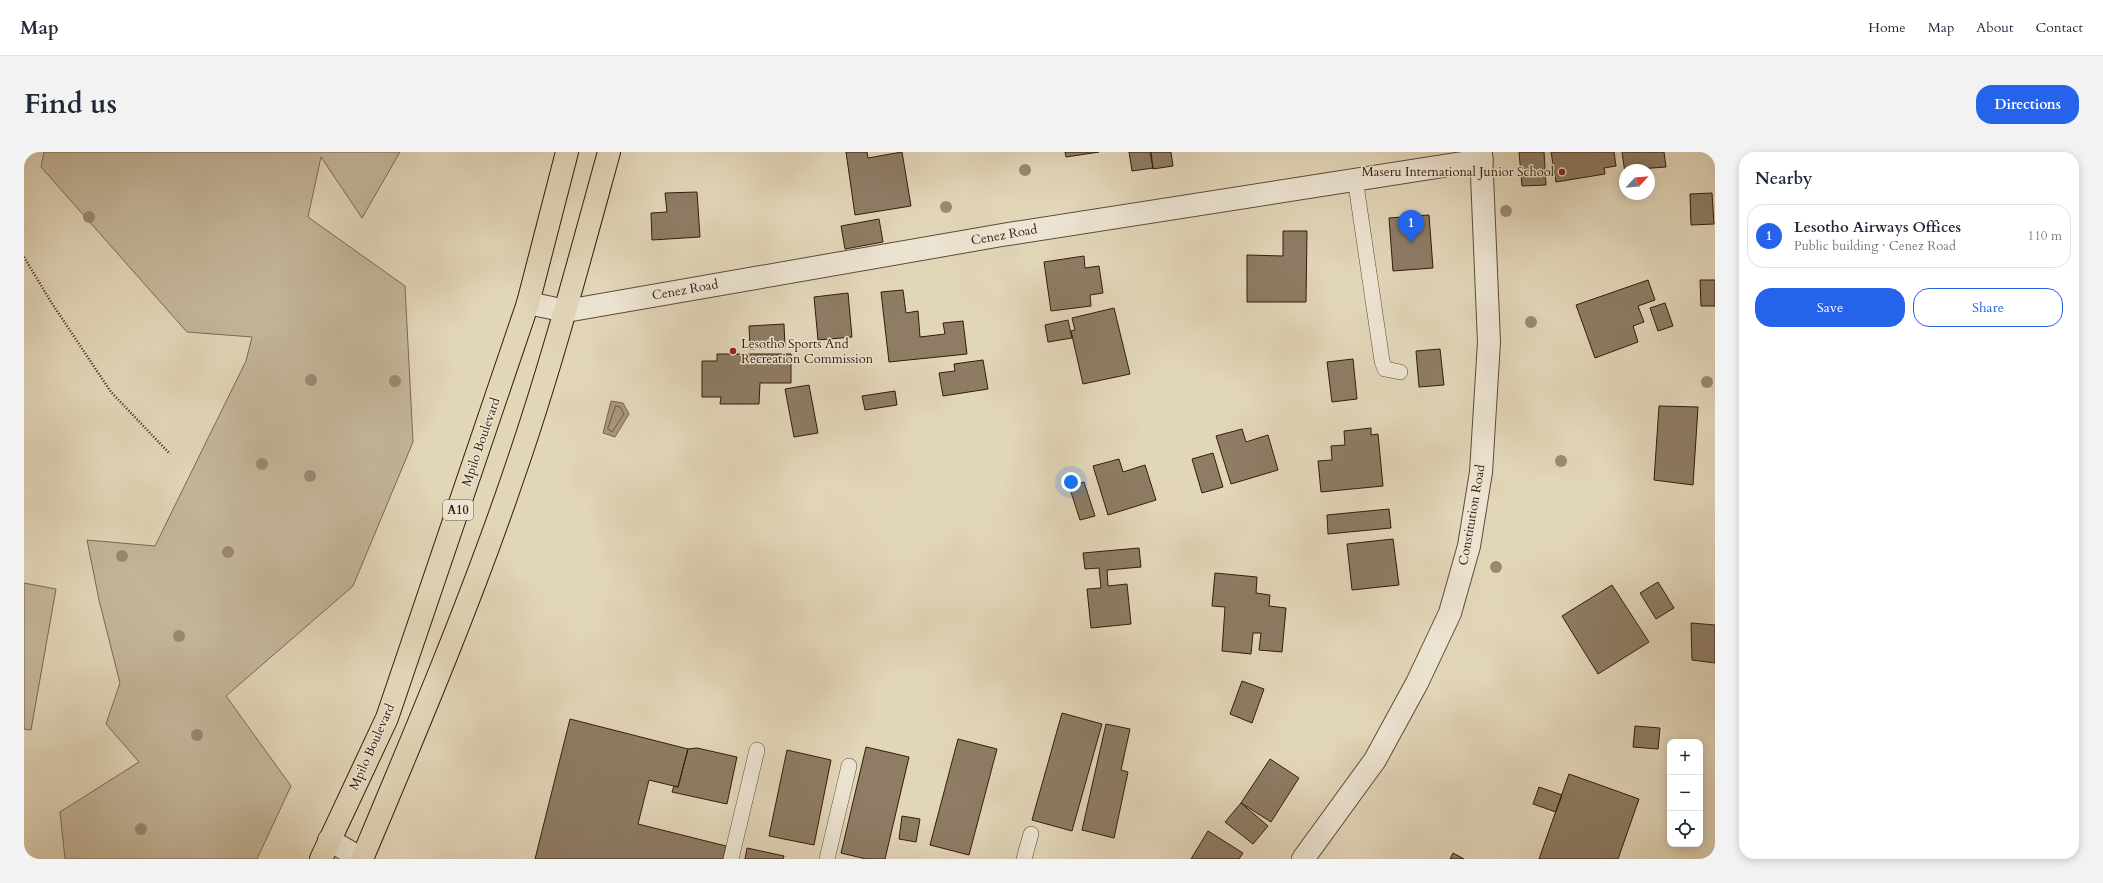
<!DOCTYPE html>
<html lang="en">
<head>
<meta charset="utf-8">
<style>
	:root { --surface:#fff; --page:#f2f2f3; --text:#1f2937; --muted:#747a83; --line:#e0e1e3; --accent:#2563eb }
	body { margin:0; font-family:Cardo,serif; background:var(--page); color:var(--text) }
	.controls { position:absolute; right:12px; bottom:12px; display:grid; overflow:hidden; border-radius:8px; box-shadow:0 2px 10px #0003 }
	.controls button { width:36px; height:36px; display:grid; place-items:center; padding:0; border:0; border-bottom:1px solid var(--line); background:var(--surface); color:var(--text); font:20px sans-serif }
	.compass { position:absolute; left:1595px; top:12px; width:36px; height:36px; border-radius:50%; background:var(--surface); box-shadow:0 2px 10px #0003; rotate:64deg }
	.you { position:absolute; left:1047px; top:330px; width:14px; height:14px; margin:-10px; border:3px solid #fff; border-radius:50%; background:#1a73e8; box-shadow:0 0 0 6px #1a73e833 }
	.badge { display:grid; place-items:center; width:26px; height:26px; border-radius:50%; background:var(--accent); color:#fff; font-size:13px; font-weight:700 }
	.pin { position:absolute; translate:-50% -33px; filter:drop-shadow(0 1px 2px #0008) }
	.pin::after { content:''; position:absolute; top:21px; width:14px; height:12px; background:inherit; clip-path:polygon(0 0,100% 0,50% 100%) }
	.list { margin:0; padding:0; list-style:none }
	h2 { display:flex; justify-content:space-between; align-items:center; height:52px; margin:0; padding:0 16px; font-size:17px }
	h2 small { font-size:13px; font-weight:400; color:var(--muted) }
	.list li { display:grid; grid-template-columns:26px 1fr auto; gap:12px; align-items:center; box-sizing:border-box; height:64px; margin:0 8px 8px; padding:0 8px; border:1px solid var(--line); border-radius:16px }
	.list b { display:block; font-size:15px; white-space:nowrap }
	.list p { margin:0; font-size:13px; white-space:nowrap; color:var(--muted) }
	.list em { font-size:13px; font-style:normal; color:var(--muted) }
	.actions { display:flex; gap:8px; padding:12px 16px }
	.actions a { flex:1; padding:9px 0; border:1px solid var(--accent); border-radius:16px; text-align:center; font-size:14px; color:var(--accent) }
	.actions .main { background:var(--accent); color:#fff }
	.icon { flex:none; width:22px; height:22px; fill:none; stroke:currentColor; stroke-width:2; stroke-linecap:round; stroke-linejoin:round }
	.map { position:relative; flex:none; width:1691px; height:707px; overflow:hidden; border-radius:16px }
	header { display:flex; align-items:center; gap:24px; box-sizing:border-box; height:56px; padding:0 20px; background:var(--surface); border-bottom:1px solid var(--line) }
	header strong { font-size:19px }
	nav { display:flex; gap:22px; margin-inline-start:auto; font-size:14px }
	.intro { display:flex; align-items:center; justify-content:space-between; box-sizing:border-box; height:96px; padding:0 24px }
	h1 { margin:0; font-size:28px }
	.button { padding:10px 18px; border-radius:16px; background:var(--accent); color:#fff; font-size:14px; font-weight:700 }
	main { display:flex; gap:24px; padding:0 24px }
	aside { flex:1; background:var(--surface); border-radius:16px; box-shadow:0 2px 10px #0003 }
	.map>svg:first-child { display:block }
	.green { fill:#c4b69b; stroke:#7c6852 }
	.water { fill:#a7967e; stroke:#796550 }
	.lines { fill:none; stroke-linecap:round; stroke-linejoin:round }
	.shore { stroke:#6e5844; stroke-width:1 }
	.building { fill:#8e7c65; stroke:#341b0a }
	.lane-casing { stroke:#604a36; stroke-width:16 }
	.street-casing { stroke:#604a36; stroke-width:24 }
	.highway-casing { stroke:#341b0a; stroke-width:24 }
	.path { stroke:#341b0a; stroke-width:2.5; stroke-dasharray:1 2; stroke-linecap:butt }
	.lane { stroke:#ece4d2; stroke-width:15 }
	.street { stroke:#ece4d2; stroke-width:22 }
	.highway { stroke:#e2d6b9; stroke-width:22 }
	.tree { fill:#9a8971 }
	.poi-dot { fill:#8f2418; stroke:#ece4d2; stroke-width:1.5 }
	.labels { text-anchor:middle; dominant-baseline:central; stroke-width:3; stroke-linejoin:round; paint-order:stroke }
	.shield { fill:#ece4d2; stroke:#6b5746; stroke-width:1 }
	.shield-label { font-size:12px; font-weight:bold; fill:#341b0a }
	.poi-label { font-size:13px; fill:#341b0a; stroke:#ece4d2; text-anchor:end }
	.street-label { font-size:13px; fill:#341b0a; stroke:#ece4d2 }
</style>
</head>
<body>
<header>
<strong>Map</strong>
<nav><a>Home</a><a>Map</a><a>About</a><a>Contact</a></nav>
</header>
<div class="intro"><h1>Find us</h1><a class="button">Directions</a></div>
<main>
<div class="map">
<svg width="1691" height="707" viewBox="0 0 1691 707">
	<rect width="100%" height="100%" fill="#e2d6b9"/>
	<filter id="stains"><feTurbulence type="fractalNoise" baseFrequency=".005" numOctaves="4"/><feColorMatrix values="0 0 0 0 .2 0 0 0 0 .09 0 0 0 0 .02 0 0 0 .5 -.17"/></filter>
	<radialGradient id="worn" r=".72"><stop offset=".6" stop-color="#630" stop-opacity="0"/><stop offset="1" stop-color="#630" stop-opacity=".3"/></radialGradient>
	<path class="green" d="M20,0h356l-38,66 -41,-61 -13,60 97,69 8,156 -60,144 -127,110 65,90 -34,73h-192l-5,-47 79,-50 -33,-38 14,-41 -21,-83 -12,-60 68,6 91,-185 6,-24 -65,-5 -146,-165z
		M0,431l32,6 -25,141 -7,-1z"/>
	<path class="water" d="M587,249l12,2 6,11 -14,23 -12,-4z"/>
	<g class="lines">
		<path class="shore" d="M592,254l4,1 4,7 -12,18 -4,-3z"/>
	</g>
	<path class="building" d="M822,0h21l1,6 34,-6 9,54 -56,9z
		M1041,0h34l-33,5z
		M1105,0h21l3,16 -21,3z
		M1127,0h20l2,14 -20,3z
		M1495,0h25l2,33 -24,1z
		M1527,0h63l2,14 -12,2 1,6 -49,8z
		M1598,0h42l2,15 -41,3v3z
		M673,40l3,45 -48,3 -1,-27 16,-1 -2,-19z
		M1688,41l2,31 -23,1 -1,-31z
		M1405,63l4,53 -40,3 -4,-53z
		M855,67l4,23 -38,7 -4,-23z
		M1259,79h24l-1,71h-59v-47l36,1z
		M1060,104l1,12 14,-2 4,27 -13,2 1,11 -40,5 -7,-49z
		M1624,128l7,20 -17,6 6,16 -11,4 5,16 -43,16 -19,-53z
		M1676,128h15v26h-14z
		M879,138l3,23 12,-2 2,26 25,-3 -2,-11 20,-2 4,33 -78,8 -8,-70z
		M824,141l4,44 -34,3 -4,-43z
		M1641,151l8,23 -15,5 -8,-23z
		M1090,156l16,66 -47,10 -12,-53 4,-1 -3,-12z
		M1044,168l4,18 -24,4 -3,-17z
		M760,172l1,23 -35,2 -1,-23z
		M1416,197l4,36 -25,2 -3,-36z
		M693,202h74v29h-31l-1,21h-39l1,-7h-19v-36h15z
		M1329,207l4,40 -25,3 -5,-40z
		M959,208l5,29 -45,7 -4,-23 16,-2 -1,-7z
		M785,233l9,48 -24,4 -9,-48z
		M871,239l2,14 -32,5 -3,-14z
		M1635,254l39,1 -5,78 -39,-5z
		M1347,276v7l7,-1 5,52 -62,6 -3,-31 14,-1 -1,-14 14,-1 -1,-14z
		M1218,277l4,13 22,-7 10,35 -47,14 -15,-48z
		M1189,301l10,34 -21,6 -10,-34z
		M1095,307l4,13 22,-7 11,35 -48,15 -15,-49z
		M1060,330l11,34 -15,4 -11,-34z
		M1365,357l2,19 -63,6 -1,-19z
		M1369,387l6,46 -47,5 -5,-46z
		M1115,396l2,19 -34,3 1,16 19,-2 4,40 -40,4 -4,-39 14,-1 -2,-20 -14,1 -2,-16z
		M1191,421l42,4 -1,16 14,2 -1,11 17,2 -4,44 -23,-2 2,-17h-8l-2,21 -29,-3 3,-44 -13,-1z
		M1634,430l16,26 -18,11 -16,-26z
		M1588,433l37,57 -51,32 -36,-58z
		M1667,471l24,2v38l-23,-3z
		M1218,529l22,8 -12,34 -22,-9z
		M1038,561l40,11 -30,107 -40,-11z
		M546,567l118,30 -10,38 -29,-7 -11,44 88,22 -3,13h-188z
		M1082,572l24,5 -9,41 7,2 -14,66 -32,-8z
		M1611,574l25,2 -2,21 -25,-2z
		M934,587l39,10 -28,106 -39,-10z
		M842,595l43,10 -24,102h-19l-25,-6z
		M673,596l40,9 -10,47 -55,-12 2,-6 4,1 10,-38z
		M763,598l44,10 -17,85 -45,-9z
		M1246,607l29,19 -28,44 -30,-19z
		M1545,622l70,25 -21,60h-79z
		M1515,635l23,8 -6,17 -23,-8z
		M1217,651l27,23 -15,18 -28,-22z
		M878,664l18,3 -4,23 -17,-3z
		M1184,679l35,22 -4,6h-48z
		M723,696l37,8 -1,3h-38z
		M1429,701l11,6h-14z"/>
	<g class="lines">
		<defs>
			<path id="lane" d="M1331,26l27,183 3,8 15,3
				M707,707l26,-109
				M803,707l22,-93
				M1000,707l7,-25"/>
			<path id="street" d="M504,151l38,8 436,-76 480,-75
				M305,688l33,19
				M1279,707l72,-99 42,-77 33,-70 19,-67 12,-74 8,-130 -8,-190"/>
			<path id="highway" d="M297,707l66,-141 141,-415 39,-151
				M338,707c53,-126 107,-253 151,-382 37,-106 66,-216 96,-325"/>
		</defs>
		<use href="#lane" class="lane-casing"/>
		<use href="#street" class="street-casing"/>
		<use href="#highway" class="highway-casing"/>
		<path class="path" d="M0,105l27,45 60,90 59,62"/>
		<use href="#lane" class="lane"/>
		<use href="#street" class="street"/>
		<use href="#highway" class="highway"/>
	</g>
	<g class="tree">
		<circle cx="1001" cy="18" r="6"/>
		<circle cx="922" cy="55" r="6"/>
		<circle cx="1482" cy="59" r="6"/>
		<circle cx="65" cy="65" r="6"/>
		<circle cx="1507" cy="170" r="6"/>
		<circle cx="287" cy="228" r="6"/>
		<circle cx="371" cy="229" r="6"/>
		<circle cx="1683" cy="230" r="6"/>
		<circle cx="1537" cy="309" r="6"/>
		<circle cx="238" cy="312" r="6"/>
		<circle cx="286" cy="324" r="6"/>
		<circle cx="204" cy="400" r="6"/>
		<circle cx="98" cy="404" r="6"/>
		<circle cx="1472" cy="415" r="6"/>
		<circle cx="155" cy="484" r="6"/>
		<circle cx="173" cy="583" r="6"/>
		<circle cx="117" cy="677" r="6"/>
	</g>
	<g class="poi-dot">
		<circle cx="1538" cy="20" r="4"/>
		<circle cx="709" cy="199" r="4"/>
	</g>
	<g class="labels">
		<rect class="shield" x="419" y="348" width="30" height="20" rx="3"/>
		<g class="shield-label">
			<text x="434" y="358">A10</text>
		</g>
		<g class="poi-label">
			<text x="1530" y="20">Maseru International Junior School</text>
			<text x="717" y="192" text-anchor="start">Lesotho Sports And<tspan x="717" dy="15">Recreation Commission</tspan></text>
		</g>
		<g class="street-label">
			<text transform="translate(980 83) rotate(-10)">Cenez Road</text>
			<text transform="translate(661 138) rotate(-10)">Cenez Road</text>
			<text transform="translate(457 290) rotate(-71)">Mpilo Boulevard</text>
			<text transform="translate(1448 363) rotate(-80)">Constitution Road</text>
			<text transform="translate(348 595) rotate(-66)">Mpilo Boulevard</text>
		</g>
	</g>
	<rect width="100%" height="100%" filter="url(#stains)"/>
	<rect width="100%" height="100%" fill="url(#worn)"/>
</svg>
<div class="controls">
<button>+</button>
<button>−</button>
<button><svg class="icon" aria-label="locate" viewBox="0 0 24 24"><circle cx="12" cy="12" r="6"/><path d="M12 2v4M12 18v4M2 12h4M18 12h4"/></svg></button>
</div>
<svg class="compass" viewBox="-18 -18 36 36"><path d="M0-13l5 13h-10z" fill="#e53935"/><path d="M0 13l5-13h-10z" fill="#747a83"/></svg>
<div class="you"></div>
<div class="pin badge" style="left:1387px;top:91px">1</div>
</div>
<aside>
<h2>Nearby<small></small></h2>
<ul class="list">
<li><span class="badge">1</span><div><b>Lesotho Airways Offices</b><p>Public building · Cenez Road</p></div><em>110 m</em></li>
</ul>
<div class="actions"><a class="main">Save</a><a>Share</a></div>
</aside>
</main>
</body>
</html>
